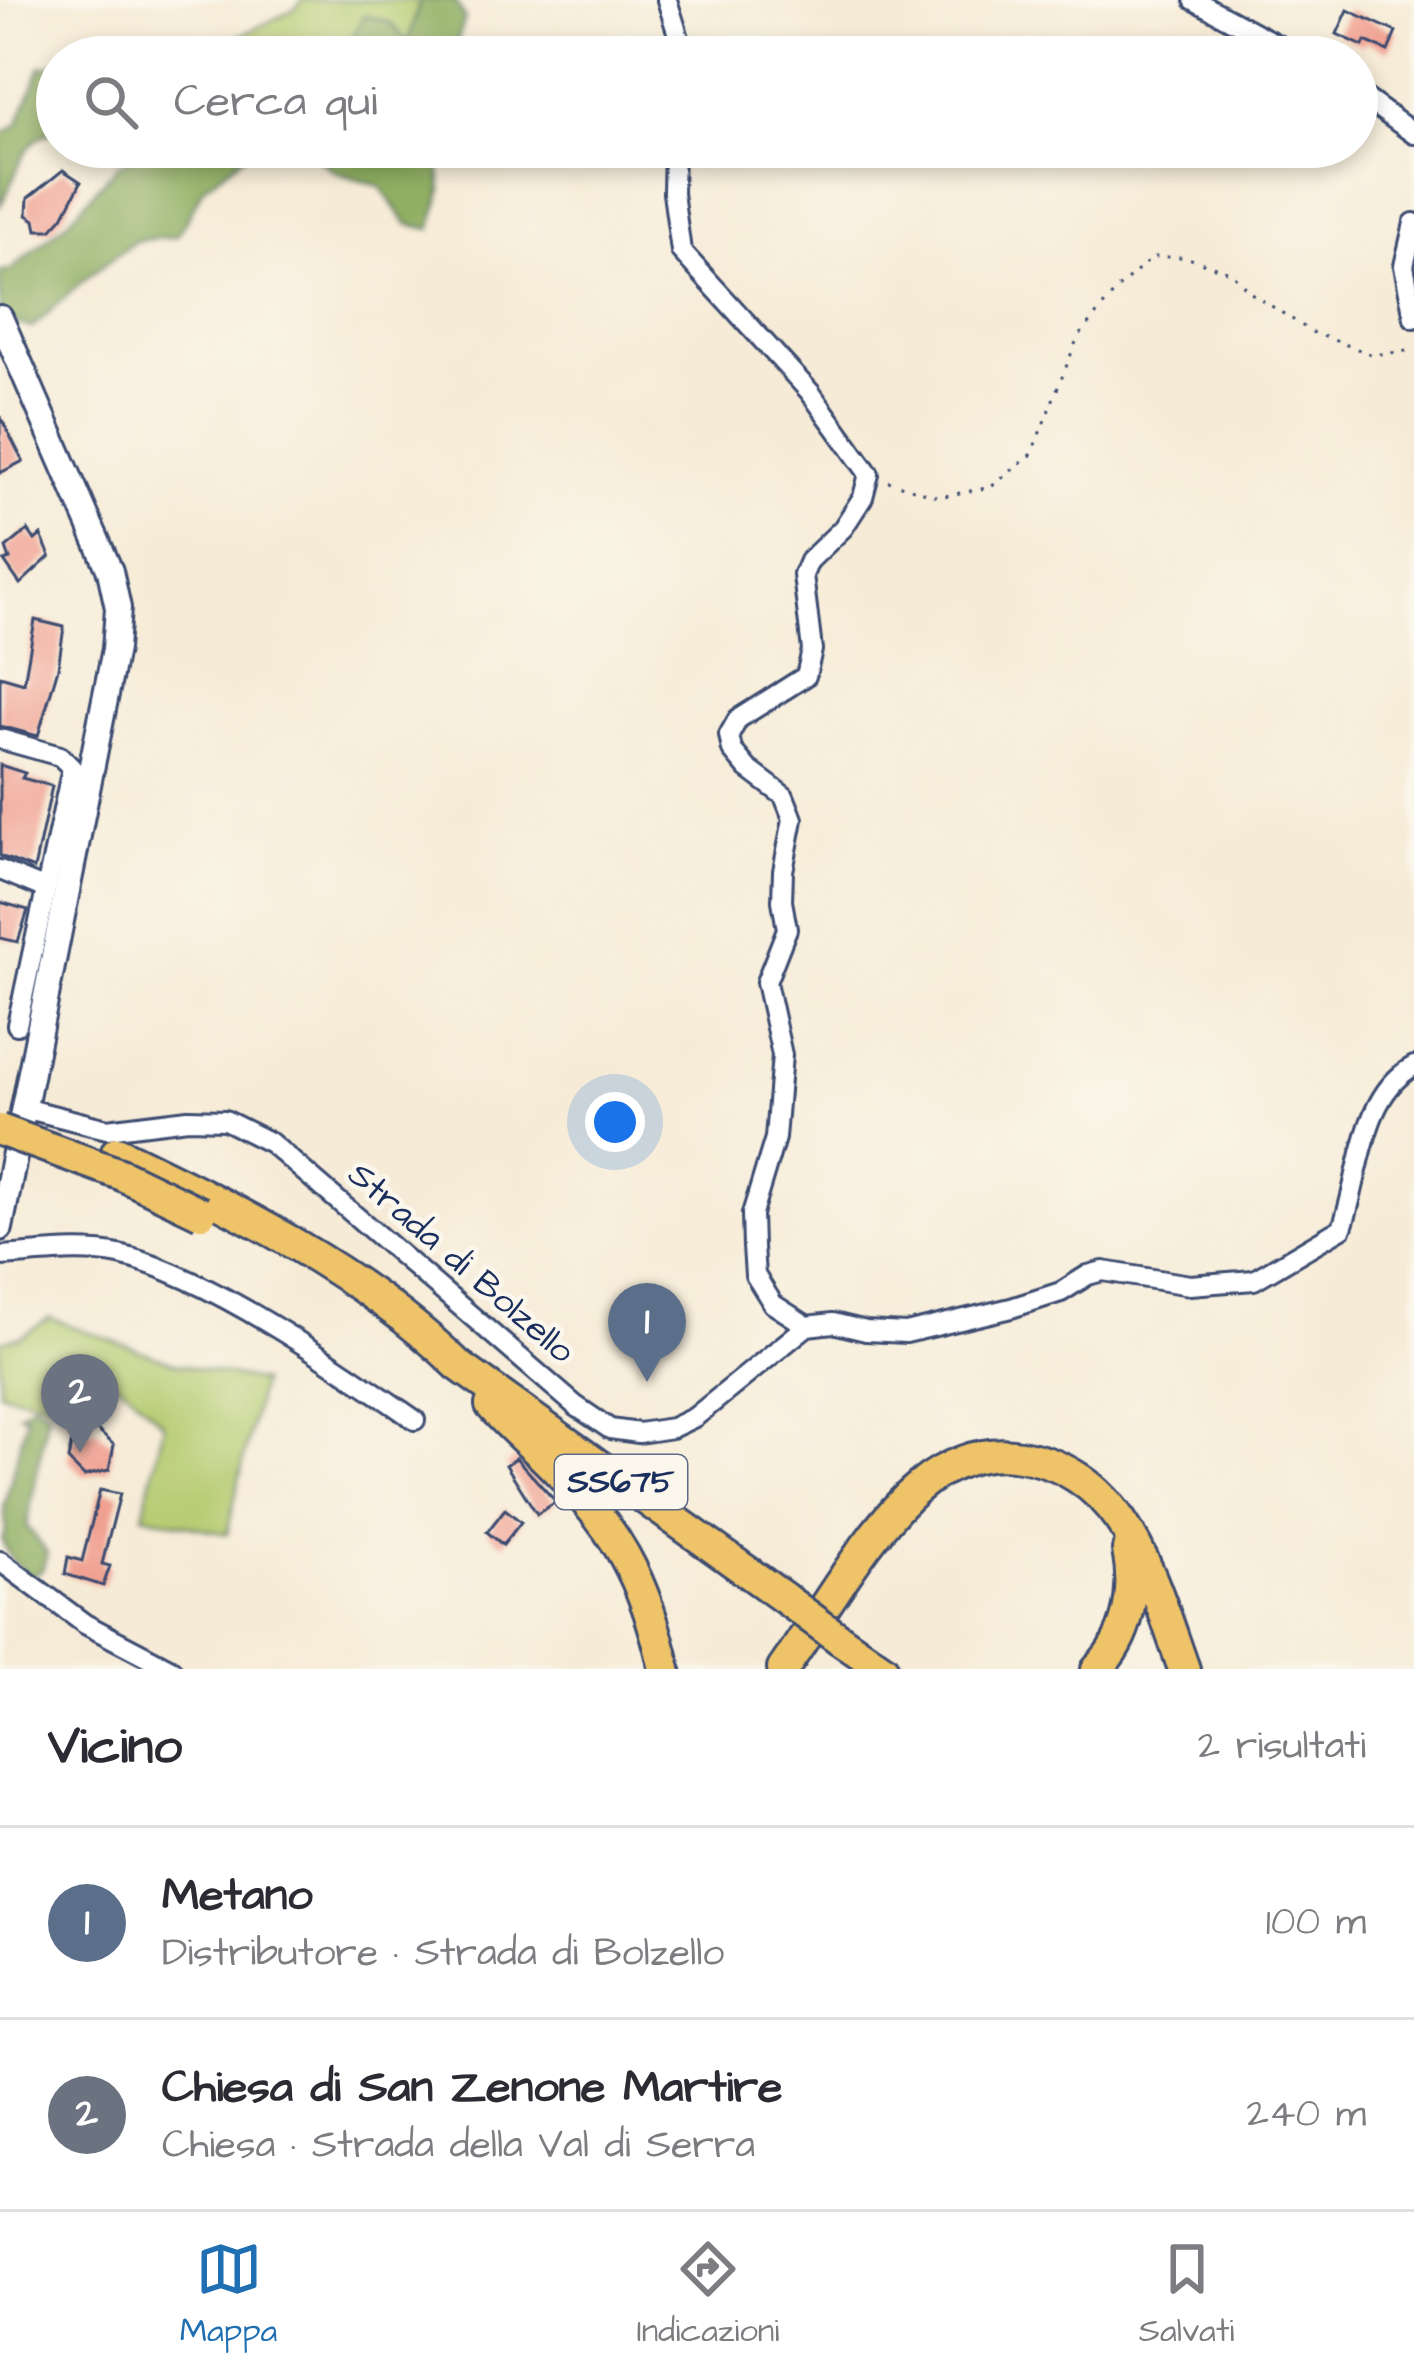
<!DOCTYPE html>
<html lang="it">
<head>
<meta charset="utf-8">
<style>
	:root { --surface:#fff; --page:#f2f2f3; --text:#2b2b33; --muted:#7c7c81; --line:#e1e1e2; --accent:#1f6fb2 }
	body { margin:0; font-family:"Architects Daughter",sans-serif; background:var(--page); color:var(--text) }
	.you { position:absolute; left:615px; top:1122px; width:42px; height:42px; margin:-30px; border:9px solid #fff; border-radius:50%; background:#1a73e8; box-shadow:0 0 0 18px #1a73e833 }
	.badge { display:grid; place-items:center; width:78px; height:78px; border-radius:50%; background:var(--accent); color:#fff; font-size:39px; font-weight:700 }
	.pin { position:absolute; translate:-50% -99px; filter:drop-shadow(0 3px 6px #0008) }
	.pin::after { content:''; position:absolute; top:63px; width:42px; height:36px; background:inherit; clip-path:polygon(0 0,100% 0,50% 100%) }
	.list { margin:0; padding:0; list-style:none }
	h2 { display:flex; justify-content:space-between; align-items:center; height:156px; margin:0; padding:0 48px; font-size:51px }
	h2 small { font-size:39px; font-weight:400; color:var(--muted) }
	.list li { display:grid; grid-template-columns:78px 1fr auto; gap:36px; align-items:center; box-sizing:border-box; height:192px; padding:0 48px; border-top:3px solid var(--line) }
	.list b { display:block; font-size:45px; white-space:nowrap }
	.list p { margin:0; font-size:39px; white-space:nowrap; color:var(--muted) }
	.list em { font-size:39px; font-style:normal; color:var(--muted) }
	.icon { flex:none; width:66px; height:66px; fill:none; stroke:currentColor; stroke-width:2; stroke-linecap:round; stroke-linejoin:round }
	.map { position:relative; flex:none; width:1414px; height:1669px; overflow:hidden }
	.search { position:absolute; background:var(--surface); box-shadow:0 6px 18px #0003; left:36px; right:36px; top:36px; height:132px; display:flex; align-items:center; gap:30px; box-sizing:border-box; padding:0 42px; border-radius:66px; color:var(--muted); font-size:45px }
	.sheet { height:540px; background:var(--surface) }
	nav { display:flex; justify-content:space-around; align-items:center; box-sizing:border-box; height:168px; border-top:3px solid var(--line); background:var(--surface); font-size:33px; color:var(--muted) }
	nav a { display:grid; justify-items:center; gap:6px }
	nav .on { color:var(--accent) }
	.map>svg:first-child { display:block }
	.green { fill:#b5cb6f; stroke:#687d66; stroke-width:3 }
	.forest { fill:#90af62; stroke:#566f60; stroke-width:3 }
	.building { fill:#f0a091 }
	.lines { fill:none; stroke-linecap:round; stroke-linejoin:round }
	.minor-casing { stroke:#3c4b70; stroke-width:24 }
	.tertiary-casing { stroke:#3c4b70; stroke-width:30 }
	.trunk-casing { stroke:#3c4b70; stroke-width:36 }
	.path { stroke:#3c4b70; stroke-width:3; stroke-dasharray:3 9; stroke-linecap:butt }
	.minor { stroke:#fff; stroke-width:18 }
	.tertiary { stroke:#fff; stroke-width:24 }
	.trunk { stroke:#efc469; stroke-width:30 }
	.trunk-bridge-casing { stroke:#3c4b70; stroke-width:36; stroke-linecap:butt }
	.trunk-bridge { stroke:#efc469; stroke-width:30 }
	.labels { text-anchor:middle; dominant-baseline:central; stroke-width:9; stroke-linejoin:round; paint-order:stroke }
	.shield { fill:#fbf7ec; stroke:#5e6b89; stroke-width:3 }
	.shield-label { font-size:33px; font-weight:bold; fill:#1b2f5e }
	.street-label { font-size:36px; fill:#1b2f5e; stroke:#fbf7ec }
</style>
</head>
<body>
<div class="map">
<svg width="1414" height="1669" viewBox="0 0 1414 1669">
	<rect width="100%" height="100%" fill="#fbf7ec"/>
	<filter id="ink" filterUnits="userSpaceOnUse"><feTurbulence type="fractalNoise" baseFrequency=".00833" numOctaves="2"/><feDisplacementMap in="SourceGraphic" scale="24" xChannelSelector="R" yChannelSelector="G"/><feConvolveMatrix kernelMatrix="1 2 1 2 8 2 1 2 1" color-interpolation-filters="sRGB"/></filter>
	<filter id="wash" filterUnits="userSpaceOnUse"><feTurbulence type="fractalNoise" baseFrequency=".004" numOctaves="4" result="noise"/><feDisplacementMap in="SourceGraphic" scale="48" xChannelSelector="R" yChannelSelector="G"/><feGaussianBlur stdDeviation="2.7" result="paint"/><feColorMatrix in="noise" values="0 0 0 0 0 0 0 0 0 0 0 0 0 0 0 0 0 1.4 0 .05"/><feComposite in="paint" operator="in"/></filter>
	<g filter="url(#wash)">
		<rect width="100%" height="100%" fill="#f6ebd6"/>
		<path class="green" d="M303,0h117l-12,44 -66,9 -1,4h-49l-3,-5 -51,-15 57,-28z
			M50,1318l127,46 84,18 -34,152 -84,-19 21,-91c-40,-36 -62,-72 -106,-19l-58,-13v-51l21,-5z"/>
		<path class="forest" d="M420,0h34l11,18 -13,39h-111l23,-42 27,8 17,20z
			M238,37l51,15 3,5h-102z
			M57,65v66c-39,6 -38,48 -57,74v-70l18,-11 23,-57z
			M154,147h101l-50,39 -28,50 -42,5 -49,37 -54,50 -19,-6 -13,4v-54l10,-1 58,-50 50,-56z
			M303,147h134l5,43 -11,39 -24,-5 -27,-38 -45,-14z
			M33,1403l15,9 -21,114 20,27 -5,17 -12,7 -18,-16 -10,-20 4,-12 -2,-23 23,-90 -8,-3z"/>
		<g id="blocks">
			<path class="building" d="M1348,10l48,22 -8,19 -23,-10 -2,5 -26,-12z
				M63,170l18,12 -18,35 -12,13h-14l-2,-10 -8,-5 1,-17z
				M0,416l23,45 -23,12z
				M28,530l7,10 6,-5 9,21 -30,28 -16,-23 6,-2 -4,-11z
				M35,620l29,7 -6,41 -20,68 -38,-10v-50l24,7z
				M0,765l25,8 -3,5 30,8 -18,83 -34,-13z
				M0,902l28,8 -10,32 -18,-4z
				M96,1429l18,16 -5,25 -25,6 -16,-16 5,-23z
				M516,1458l40,44 -19,12 -31,-49z
				M100,1490l20,4 -18,70 8,2 -7,20 -38,-12 3,-17 14,4z
				M505,1509l16,13 -18,23 -16,-13z"/>
		</g>
	</g>
	<g filter="url(#ink)">
		<use href="#blocks" fill-opacity="0" stroke="#3c4b70" stroke-width="3"/>
		<g class="lines">
			<defs>
				<path id="minor" d="M667,0l18,57
					M1194,0l106,57
					M1357,92l57,42
					M674,147l-1,46 8,58 129,141 59,82 -6,23 -20,31 -34,33 -6,14 9,75 -6,26 -68,43 -9,16 3,15 16,19 36,27 9,23 -10,52 -1,30 5,28 -21,53 16,73 -7,83 -23,76 1,33 2,28 18,29 34,22
					M1414,223l-10,43 10,52
					M0,739l60,17 12,12 -55,257
					M0,870l46,19
					M24,1108l83,21 81,-10 37,1 46,23 305,263 34,23 29,4 33,-5 23,-11 112,-91 26,-3 33,8 40,2 105,-25 50,-16 27,-17 15,-4 87,14 64,-5 88,-52c19,-52 18,-132 72,-162
					M0,1256c38,-2 82,-9 119,-1 89,20 220,112 296,165
					M0,1561l85,63 86,45"/>
				<path id="tertiary" d="M0,318l110,253 8,37 -3,41 -115,579"/>
				<path id="trunk" d="M117,1152c120,58 244,119 341,213l326,233
					M491,1405c18,21 39,38 59,58 66,64 95,116 115,206
					M841,1640l42,29
					M783,1669c38,-54 88,-143 137,-183 25,-21 60,-35 93,-31 113,13 138,123 171,214
					M1097,1669c31,-31 40,-76 31,-119"/>
			</defs>
			<use href="#minor" class="minor-casing"/>
			<use href="#tertiary" class="tertiary-casing"/>
			<use href="#trunk" class="trunk-casing"/>
			<path class="path" d="M888,481l51,16 52,-10 40,-32 47,-118 40,-49 35,-31h32l45,15 21,21 61,39 61,23 41,-5"/>
			<use href="#minor" class="minor"/>
			<use href="#tertiary" class="tertiary"/>
			<use href="#trunk" class="trunk"/>
			<defs>
				<path id="trunk-bridge" d="M0,1130l120,44 81,39
					M784,1598l57,42"/>
			</defs>
			<use href="#trunk-bridge" class="trunk-bridge-casing"/>
			<use href="#trunk-bridge" class="trunk-bridge"/>
		</g>
	</g>
	<g class="labels">
		<rect class="shield" x="555" y="1455" width="132" height="54" rx="9"/>
		<g class="shield-label">
			<text x="621" y="1482">SS675</text>
		</g>
		<g class="street-label">
			<text transform="translate(461 1263) rotate(41)">Strada di Bolzello</text>
		</g>
	</g>
</svg>
<div class="you"></div>
<div class="pin badge" style="left:647px;top:1382px;background:#5c6f8a">1</div>
<div class="pin badge" style="left:80px;top:1453px;background:#6b7280">2</div>
<div class="search"><svg class="icon" aria-label="search" viewBox="0 0 24 24"><circle cx="10" cy="10" r="6"/><path d="M15 15l6 6"/></svg>Cerca qui</div>
</div>
<section class="sheet">
<h2>Vicino<small>2 risultati</small></h2>
<ul class="list">
<li><span class="badge" style="background:#5c6f8a">1</span><div><b>Metano</b><p>Distributore · Strada di Bolzello</p></div><em>100 m</em></li>
<li><span class="badge" style="background:#6b7280">2</span><div><b>Chiesa di San Zenone Martire</b><p>Chiesa · Strada della Val di Serra</p></div><em>240 m</em></li>
</ul>
</section>
<nav>
<a class="on"><svg class="icon" aria-label="map" viewBox="0 0 24 24"><path d="M3 6l6-2 6 2 6-2v14l-6 2-6-2-6 2zM9 4v14M15 6v14"/></svg>Mappa</a>
<a><svg class="icon" aria-label="directions" viewBox="0 0 24 24"><path d="M12 3l9 9-9 9-9-9zM9 14v-3h6M13 9l2 2-2 2"/></svg>Indicazioni</a>
<a><svg class="icon" aria-label="saved" viewBox="0 0 24 24"><path d="M7 4h10v16l-5-4-5 4z"/></svg>Salvati</a>
</nav>
</body>
</html>
